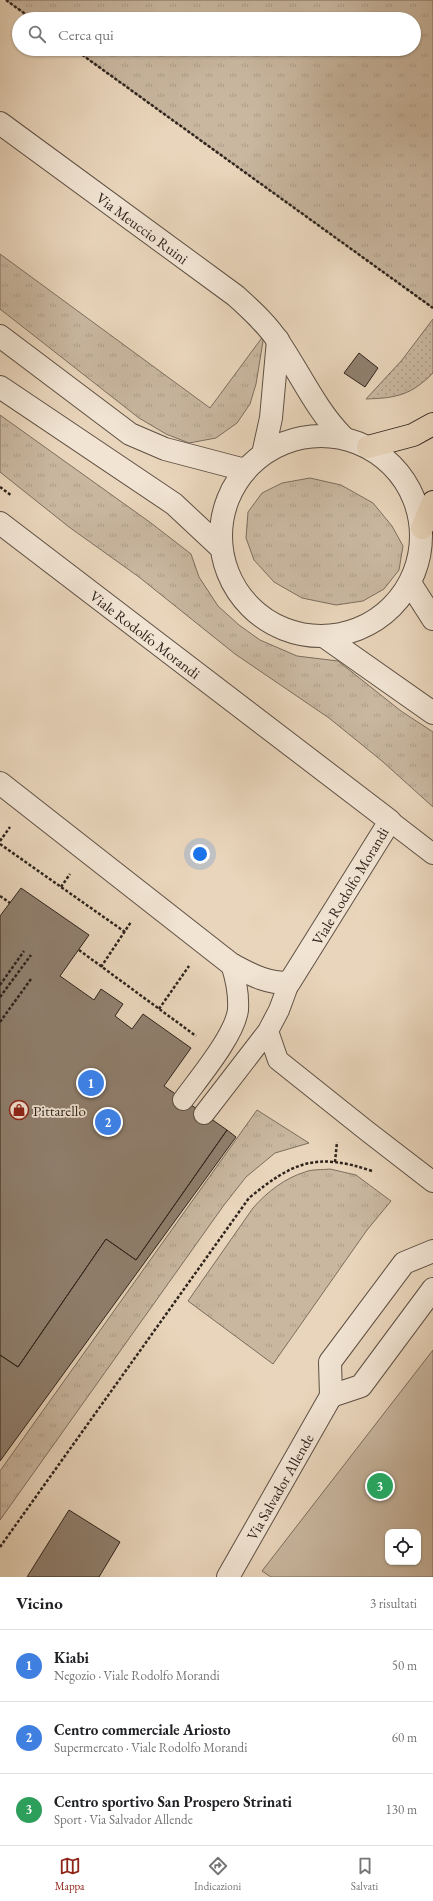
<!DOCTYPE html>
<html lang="it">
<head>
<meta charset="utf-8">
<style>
	:root { --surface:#fff; --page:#f2f2f2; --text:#202124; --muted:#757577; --line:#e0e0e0; --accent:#8f2418 }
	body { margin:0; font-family:"EB Garamond",serif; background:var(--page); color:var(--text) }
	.controls { position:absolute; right:12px; bottom:12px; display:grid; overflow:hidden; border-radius:8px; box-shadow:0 1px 3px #0004 }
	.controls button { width:36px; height:36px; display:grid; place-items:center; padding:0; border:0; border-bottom:1px solid var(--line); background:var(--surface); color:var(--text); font:20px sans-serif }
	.you { position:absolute; left:200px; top:854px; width:14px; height:14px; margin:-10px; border:3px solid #fff; border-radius:50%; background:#1a73e8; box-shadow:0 0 0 6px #1a73e833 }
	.badge { display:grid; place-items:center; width:26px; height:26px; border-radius:50%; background:var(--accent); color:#fff; font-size:13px; font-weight:700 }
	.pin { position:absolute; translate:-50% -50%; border:2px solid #fff; box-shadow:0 1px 4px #0006 }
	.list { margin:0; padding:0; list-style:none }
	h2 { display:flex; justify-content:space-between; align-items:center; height:52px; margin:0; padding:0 16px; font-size:17px }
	h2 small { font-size:13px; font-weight:400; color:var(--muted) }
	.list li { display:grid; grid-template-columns:26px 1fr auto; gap:12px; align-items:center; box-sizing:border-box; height:72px; padding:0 16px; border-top:1px solid var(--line) }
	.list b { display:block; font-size:15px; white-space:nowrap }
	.list p { margin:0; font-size:13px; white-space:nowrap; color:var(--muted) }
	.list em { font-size:13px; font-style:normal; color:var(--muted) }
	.icon { flex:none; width:22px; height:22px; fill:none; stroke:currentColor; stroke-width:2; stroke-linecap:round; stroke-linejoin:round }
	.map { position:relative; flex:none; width:433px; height:1577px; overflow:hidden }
	.search { position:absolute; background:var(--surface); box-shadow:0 1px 3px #0004; left:12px; right:12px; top:12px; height:44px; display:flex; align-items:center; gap:10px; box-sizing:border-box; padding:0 14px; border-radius:22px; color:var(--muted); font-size:15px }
	.sheet { height:268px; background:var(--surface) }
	nav { display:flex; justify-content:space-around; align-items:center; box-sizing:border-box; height:56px; border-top:1px solid var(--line); background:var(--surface); font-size:11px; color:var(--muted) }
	nav a { display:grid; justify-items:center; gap:2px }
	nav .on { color:var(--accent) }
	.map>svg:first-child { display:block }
	.grass { fill:url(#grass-tufts); stroke:#7c6e5e }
	.park { fill:url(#park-dots); stroke:#7c6e5e }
	.garden { fill:#c9b7a0; stroke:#7c6e5e; fill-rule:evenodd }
	.building { fill:#90806f; stroke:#2f241d }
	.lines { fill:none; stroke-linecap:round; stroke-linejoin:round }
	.service-casing { stroke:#5e5044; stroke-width:22 }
	.minor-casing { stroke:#5e5044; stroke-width:24 }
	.tertiary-casing { stroke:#5e5044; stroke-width:24 }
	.trunk-casing { stroke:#2f241d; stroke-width:24 }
	.path { stroke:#2f241d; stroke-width:2.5; stroke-dasharray:3 2; stroke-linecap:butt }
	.service { stroke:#f1e4d3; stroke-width:20 }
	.minor { stroke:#f1e4d3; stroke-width:22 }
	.tertiary { stroke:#f1e4d3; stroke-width:22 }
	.trunk { stroke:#e9d5bb; stroke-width:22 }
	.labels { text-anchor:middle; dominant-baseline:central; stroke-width:3.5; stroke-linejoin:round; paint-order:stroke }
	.street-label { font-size:15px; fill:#2f241d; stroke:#f1e4d3 }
	.poi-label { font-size:15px; fill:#2f241d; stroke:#f1e4d3; text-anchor:start }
</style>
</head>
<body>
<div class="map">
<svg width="433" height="1577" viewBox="0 0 433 1577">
	<defs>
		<pattern id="grass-tufts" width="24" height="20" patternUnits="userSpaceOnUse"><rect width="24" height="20" fill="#c9b7a0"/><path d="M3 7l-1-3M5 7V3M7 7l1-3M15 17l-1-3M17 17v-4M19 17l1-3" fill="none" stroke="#ad9d89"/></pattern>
		<pattern id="park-dots" width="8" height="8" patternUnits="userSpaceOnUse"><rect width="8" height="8" fill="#c9b7a0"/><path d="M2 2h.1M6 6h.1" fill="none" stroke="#ad9d89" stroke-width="1.8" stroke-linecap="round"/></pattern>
	</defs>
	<rect width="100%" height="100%" fill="#e9d5bb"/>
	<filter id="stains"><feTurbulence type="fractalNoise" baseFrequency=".005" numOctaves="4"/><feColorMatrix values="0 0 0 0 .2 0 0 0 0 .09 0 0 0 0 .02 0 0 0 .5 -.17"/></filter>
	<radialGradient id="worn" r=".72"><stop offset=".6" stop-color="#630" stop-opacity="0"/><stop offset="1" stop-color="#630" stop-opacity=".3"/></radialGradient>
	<path class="grass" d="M6,0h427v308l-359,-259h340v-30h-382z
		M0,254l210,154 54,-73 -8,49 -6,20 -13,19 -21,15 -27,5 -23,-9 -27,-16 -139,-109z
		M0,415l151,108 40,31 8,23 19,29 21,19 21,15 37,16 41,5 63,50 32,21v75l-51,-46 -53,-43 -94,-64 -96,-77 -70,-50 -69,-55z
		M310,478l31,7 32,18 19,23 11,20 -4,24 -15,19 -21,12 -27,4 -34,-7 -28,-16 -20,-22 -8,-22 2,-26 14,-19 20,-10z
		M257,1110l52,33 -34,10 -29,24 -22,28 -224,315v-49z
		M330,1169l26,6 35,26 -24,29 -94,134 -85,-63 65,-93c14,-16 32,-30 52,-36 7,-3 17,-2 25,-3z"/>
	<path class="park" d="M433,319v54c-22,22 -36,25 -67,26l36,-39z"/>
	<path class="garden" d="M433,1350v227h-162l-9,-6zM388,1532h30v30h-30z"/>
	<path class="building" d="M359,353l19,15 -13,19 -21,-14z
		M21,888l68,47 -29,41 34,24 7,-11 22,15 -8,12 17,13 11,-15 48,34 -27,38 63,44 -91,130 -30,-21 -88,128 -18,-12v-439z
		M227,1130l9,7 -236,324v-106l18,12 88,-128 30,21z
		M69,1510l51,32 -21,35h-72z"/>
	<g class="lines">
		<defs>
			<path id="service" d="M390,821l43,33
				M268,1031l10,29 89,71 66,51
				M183,1100c16,-22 52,-65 55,-90 1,-17 -2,-31 -7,-46
				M204,1114l64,-83 11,-21 10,-27"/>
			<g id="minor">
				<path id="s1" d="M0,123l236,173c15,14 31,28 42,45 22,32 38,69 65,96"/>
				<path d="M263,454l8,-36 7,-78"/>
				<path id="s2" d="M0,523l390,298 -101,162c-24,0 -37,-8 -58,-19l-231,-181"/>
				<path d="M331,1396l30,-10 72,-97"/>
				<path id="s3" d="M228,1577l103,-181 -1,-34 74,-99 29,-12"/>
			</g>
			<path id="tertiary" d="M0,336l130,98 35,15 80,21
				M0,387l174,117 47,44
				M221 536a100 100 0 1 1 200 0a100 100 0 1 1-200 0Z
				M410,583l23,36
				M325,637l108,76"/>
			<path id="trunk" d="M368,447l45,-12 20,-11
				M422,528l11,-26"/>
		</defs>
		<use href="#service" class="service-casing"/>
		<use href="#minor" class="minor-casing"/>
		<use href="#tertiary" class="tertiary-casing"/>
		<use href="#trunk" class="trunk-casing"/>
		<path class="path" d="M6,0l26,19
			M74,49l359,259
			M0,487l12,9
			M0,841l10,-14
			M0,844l125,88
			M61,887l9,-13
			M0,896l10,7
			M79,950l117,86
			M101,967l30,-45
			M0,985l24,-34
			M0,997l31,-42
			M159,1009l30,-43
			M0,1022l31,-43
			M335,1162l2,-20
			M0,1547l249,-349c44,-36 67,-46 123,-27"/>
		<use href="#service" class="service"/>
		<use href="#minor" class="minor"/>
		<use href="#tertiary" class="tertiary"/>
		<use href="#trunk" class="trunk"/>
	</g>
	<defs>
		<symbol id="shop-ring" viewBox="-11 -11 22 22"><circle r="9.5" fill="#f1e4d3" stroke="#8f2418" stroke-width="1.5"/><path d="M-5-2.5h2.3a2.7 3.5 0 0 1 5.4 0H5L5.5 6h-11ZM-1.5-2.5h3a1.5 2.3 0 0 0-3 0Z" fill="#8f2418"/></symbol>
	</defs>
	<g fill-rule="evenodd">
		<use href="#shop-ring" x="8" y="1099" width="22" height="22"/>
	</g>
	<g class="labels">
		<g class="street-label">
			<text stroke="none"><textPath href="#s1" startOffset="177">Via Meuccio Ruini</textPath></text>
			<text stroke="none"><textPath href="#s2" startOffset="183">Viale Rodolfo Morandi</textPath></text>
			<text transform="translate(350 886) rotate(-59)">Viale Rodolfo Morandi</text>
			<text stroke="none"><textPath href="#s3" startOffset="104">Via Salvador Allende</textPath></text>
		</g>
		<g class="poi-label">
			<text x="33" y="1110">Pittarello</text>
		</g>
	</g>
	<rect width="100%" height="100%" filter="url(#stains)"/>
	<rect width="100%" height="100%" fill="url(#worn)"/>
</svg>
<div class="controls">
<button><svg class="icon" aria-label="locate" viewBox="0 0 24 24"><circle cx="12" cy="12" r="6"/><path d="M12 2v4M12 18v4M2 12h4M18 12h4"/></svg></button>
</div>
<div class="you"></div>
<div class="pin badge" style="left:91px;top:1083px;background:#3f7fe0">1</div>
<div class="pin badge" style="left:108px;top:1122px;background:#3f7fe0">2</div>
<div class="pin badge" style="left:380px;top:1486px;background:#2e9e5b">3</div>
<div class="search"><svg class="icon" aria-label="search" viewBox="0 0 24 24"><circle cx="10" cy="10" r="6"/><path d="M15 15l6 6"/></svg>Cerca qui</div>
</div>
<section class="sheet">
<h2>Vicino<small>3 risultati</small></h2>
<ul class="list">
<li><span class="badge" style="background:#3f7fe0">1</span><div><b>Kiabi</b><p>Negozio · Viale Rodolfo Morandi</p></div><em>50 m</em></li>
<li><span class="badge" style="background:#3f7fe0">2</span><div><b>Centro commerciale Ariosto</b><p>Supermercato · Viale Rodolfo Morandi</p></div><em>60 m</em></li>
<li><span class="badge" style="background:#2e9e5b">3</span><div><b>Centro sportivo San Prospero Strinati</b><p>Sport · Via Salvador Allende</p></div><em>130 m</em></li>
</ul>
</section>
<nav>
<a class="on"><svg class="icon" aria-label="map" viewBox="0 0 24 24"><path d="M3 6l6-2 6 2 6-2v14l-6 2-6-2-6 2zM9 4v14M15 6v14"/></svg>Mappa</a>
<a><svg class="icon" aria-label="directions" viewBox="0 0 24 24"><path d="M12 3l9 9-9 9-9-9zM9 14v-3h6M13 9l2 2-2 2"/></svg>Indicazioni</a>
<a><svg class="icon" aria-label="saved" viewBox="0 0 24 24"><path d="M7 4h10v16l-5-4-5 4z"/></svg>Salvati</a>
</nav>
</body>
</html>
